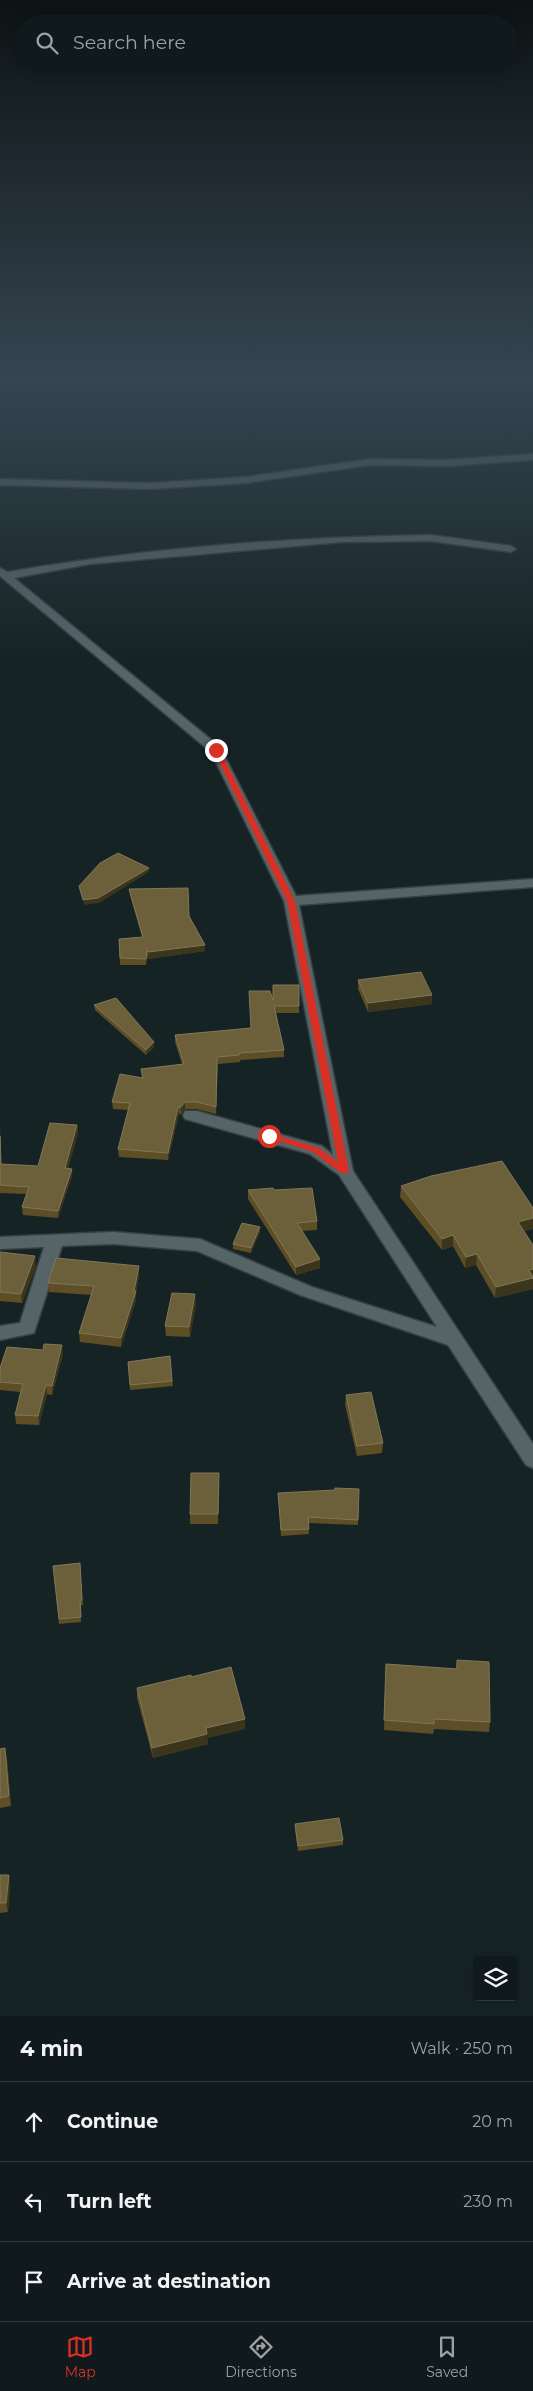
<!DOCTYPE html>
<html lang="en">
<head>
<meta charset="utf-8">
<style>
	:root { --surface:#101a1c; --page:#1e2729; --text:#f1f3f6; --muted:#9ca1a3; --line:#30383b; --accent:#d93025 }
	body { margin:0; font-family:Montserrat,sans-serif; background:var(--page); color:var(--text) }
	.controls { position:absolute; right:15px; bottom:15px; display:grid; overflow:hidden; border-radius:5px; box-shadow:0 2px 12px #0003 }
	.controls button { width:45px; height:45px; display:grid; place-items:center; padding:0; border:0; border-bottom:1px solid var(--line); background:var(--surface); color:var(--text); font:25px sans-serif }
	.stop { position:absolute; width:15px; height:15px; margin:-11px; border:4px solid #d93025; border-radius:50%; background:#fff }
	.stop.end { background:#d93025; border-color:#fff; box-shadow:0 1px 5px #0008 }
	.list { margin:0; padding:0; list-style:none }
	h2 { display:flex; justify-content:space-between; align-items:center; height:65px; margin:0; padding:0 20px; font-size:21px }
	h2 small { font-size:16px; font-weight:400; color:var(--muted) }
	.list li { display:grid; grid-template-columns:32px 1fr auto; gap:15px; align-items:center; box-sizing:border-box; height:80px; padding:0 20px; border-top:1px solid var(--line) }
	.list b { display:block; font-size:19px; white-space:nowrap }
	.list em { font-size:16px; font-style:normal; color:var(--muted) }
	.icon { flex:none; width:28px; height:28px; fill:none; stroke:currentColor; stroke-width:2; stroke-linecap:round; stroke-linejoin:round }
	.map { position:relative; flex:none; width:533px; height:2016px; overflow:hidden }
	.search { position:absolute; background:var(--surface); box-shadow:0 2px 12px #0003; left:15px; right:15px; top:15px; height:55px; display:flex; align-items:center; gap:12px; box-sizing:border-box; padding:0 18px; border-radius:28px; color:var(--muted); font-size:19px }
	.sheet { height:305px; background:var(--surface) }
	nav { display:flex; justify-content:space-around; align-items:center; box-sizing:border-box; height:70px; border-top:1px solid var(--line); background:var(--surface); font-size:14px; color:var(--muted) }
	nav a { display:grid; justify-items:center; gap:2px }
	nav .on { color:var(--accent) }
	.map>svg:first-child { display:block }
	.lines { fill:none; stroke-linecap:round; stroke-linejoin:round }
	.minor-casing { stroke:#363f41; stroke-width:3 }
	.minor { fill:#556467; fill-rule:evenodd }
	.wall { fill:#5d4e25 }
	.shaded-wall { fill:#3a351b }
	.building { fill:#6c603b; stroke:#807759 }
	.route { fill:#d93025 }
</style>
</head>
<body>
<div class="map">
<svg width="533" height="2016" viewBox="0 0 533 2016">
	<rect width="100%" height="100%" fill="#162325"/>
	<g class="lines">
		<defs>
			<path id="minor" d="M533,454v6l-86,6 -77,-1 -124,18 -96,6 -150,-4v-6l150,4 96,-6 124,-18 77,1z
				M431,535l80,11 5,3 -5,3 -80,-11 -90,1 -251,22 -76,14 206,169 76,149 237,-17v8l-234,18 54,266 180,273v24l-7,-3 -78,-120 -148,-50 -103,-44 -84,-7 -51,2 -28,87 -34,7v-14l20,-3 24,-76 -44,2v-12l113,-5 87,7 112,48 125,40 -98,-152 -29,-21 -125,-35 -2,-4 2,-4h12l125,35 11,9 -49,-254 -73,-149 -211,-176v-8l8,4c139,-24 282,-35 423,-37z"/>
		</defs>
		<use href="#minor" class="minor-casing"/>
		<use href="#minor" class="minor"/>
	</g>
	<path class="wall" d="M129,889l60,27 16,29v6l-57,8 -1,-3 -1,9h-26l-1,-26 23,-2 -12,-42z
		M358,980l74,15v9l-64,8 -10,-23z
		M299,985v28h-23l8,37v7l-44,3v2l-22,2 -2,50 -19,-5h-12l-4,5h-2l-11,46 -49,-3 -1,-8 10,-39 -15,-1 -1,-7 30,-25 -1,-8 41,-5 -7,-22v-7l76,-7 22,-28z
		M94,1005l60,37v5l-8,8 -51,-45z
		M77,1125l1,7 -10,37h4v7l-14,42 -35,-3 -1,-8 5,-13 -27,-1v-66l1,37 37,2z
		M401,1186l132,22v21l-9,2 9,58 -38,9 -19,-33 -11,3 -12,-22 -11,4 -42,-53z
		M248,1190h26l43,31v9l-15,1 18,37 -24,7 -48,-76z
		M260,1232l-9,21 -18,-4v-5z
		M0,1252l36,14 -14,37 -22,-2z
		M139,1275l-3,17v8l-15,47 -41,-5 -1,-9 13,-38 -43,-3 -1,-9z
		M196,1304l-6,33 -24,-1 -1,-10z
		M63,1354l-11,41 -5,-1 -8,31 -23,-1 -1,-9 5,-23 -20,-2v-22z
		M170,1356l3,30 -43,4 -2,-28z
		M346,1395l37,48 -1,10 -25,3 -12,-51z
		M219,1483l-1,41h-28v-10z
		M359,1489l-1,36 -50,-2 1,11 -28,2 -3,-43z
		M80,1563l3,42 -3,1 1,16 -22,2 -6,-58z
		M457,1660l33,62 -1,10 -55,-3 -1,5 -49,-4 2,-66 70,5z
		M191,1677l54,42v10l-38,9 1,6 -55,14 -16,-60v-10z
		M0,1749l7,9 4,48 -11,2z
		M295,1824l48,16v5l-45,6 -3,-22z
		M0,1875l10,10 -2,27 -8,1z"/>
	<path class="shaded-wall" d="M149,868v4l-50,31 -15,2 -1,-5z
		M205,945v6l-57,8v-7z
		M432,995v9l-64,8v-9z
		M154,1042v5l-8,8v-5z
		M185,1102v7l-4,5v-7z
		M178,1107l1,7 -11,46v-7z
		M77,1125l1,7 -12,44 -1,-8z
		M72,1169v7l-14,42v-7z
		M533,1218v11l-16,4 1,-11z
		M260,1227v5l-9,21v-5z
		M453,1235v11l-11,4v-11z
		M477,1254l-1,11 -11,3 1,-11z
		M35,1256l1,10 -14,37 -1,-9z
		M320,1259v9l-24,7v-8z
		M139,1266v9l-3,17v8l-15,47v-9l13,-47z
		M533,1269v20l-38,9 1,-11 33,-17z
		M195,1294l1,10 -6,33 -1,-10z
		M62,1345l1,9 -11,41v-9z
		M46,1385l1,9 -8,31 -1,-9z
		M245,1719v10l-38,9 1,6 -55,14 -1,-10 54,-20z
		M5,1748l2,10 4,48 -2,-10z
		M9,1875l1,10 -2,27 -2,-9z"/>
	<path class="building" d="M118,853l31,15 -51,30 -15,2 -4,-14 21,-23z
		M188,888l1,28 16,29 -57,7 -1,-2 -1,9 -26,-1 -1,-19 24,-2 -14,-48z
		M421,972l11,23 -64,8 -10,-23z
		M273,985h26v21h-25l10,44 -44,3 -1,2 -22,2 -1,50 -19,-5h-12l-4,5h-3l-10,46 -50,-4 12,-46 -18,-1 8,-28 23,4 -2,-9 43,-5 -9,-29 76,-7 -2,-37h21l3,9z
		M116,998l38,44 -8,8 -52,-45z
		M50,1123l27,2 -12,43 7,1 -14,42 -36,-4 7,-20 -29,-2v-49l1,28 37,2z
		M502,1161l31,47v10l-15,4 15,23v24l-4,1 4,7v1l-37,9 -19,-33 -11,3 -13,-22 -11,4 -41,-53 30,-10z
		M273,1188l1,2 38,-2 5,33 -20,2 23,36 -24,8 -48,-77z
		M242,1223l18,4 -9,21 -18,-4z
		M0,1252l35,4 -14,38 -21,-2z
		M56,1258l83,8 -5,25h2l-15,47 -42,-5 15,-47 -46,-3z
		M172,1293l23,1 -6,33 -24,-1z
		M44,1344l18,1 -10,41 -6,-1 -8,31 -23,-1 8,-31 -23,-2v-14l7,-21 36,3z
		M170,1356l2,25 -42,4 -2,-23z
		M371,1392l12,51 -26,3 -11,-51z
		M191,1473h28l-1,41h-28z
		M335,1488l24,1 -1,31 -50,-3 1,12 -28,1 -3,-37 57,-3z
		M80,1563l2,37h-2l1,17 -22,2 -6,-53z
		M457,1660l32,2 1,60 -56,-3v5l-50,-4 2,-56 71,5z
		M231,1667l14,52 -39,9 1,6 -55,14 -15,-60 54,-13v2z
		M5,1748l4,48 -9,2v-49z
		M339,1818l4,22 -45,6 -3,-22z
		M0,1875h9l-3,28h-6z"/>
	<linearGradient id="sky" x2="0" y2="1"><stop stop-color="#0c1314"/><stop offset="0.57" stop-color="#364551"/><stop offset="1" stop-color="#364551" stop-opacity="0"/></linearGradient>
	<rect width="533" height="661" fill="url(#sky)"/>
	<path class="route" d="M216,748l4,2 75,151 54,270 -1,2h-7l-28,-21 -49,-16 5,-3 50,15 19,14 -51,-261 -74,-151z"/>
</svg>
<div class="controls">
<button><svg class="icon" aria-label="layers" viewBox="0 0 24 24"><path d="M12 4l9 5-9 5-9-5zM3 14l9 5 9-5"/></svg></button>
</div>
<div class="stop" style="left:269px;top:1136px"></div>
<div class="stop end" style="left:216px;top:750px"></div>
<div class="search"><svg class="icon" aria-label="search" viewBox="0 0 24 24"><circle cx="10" cy="10" r="6"/><path d="M15 15l6 6"/></svg>Search here</div>
</div>
<section class="sheet">
<h2>4 min<small>Walk · 250 m</small></h2>
<ul class="list">
<li><svg class="icon" aria-label="ahead" viewBox="0 0 24 24"><path d="M12 20V5M6 11l6-6 6 6"/></svg><div><b>Continue</b></div><em>20 m</em></li>
<li><svg class="icon" aria-label="left" viewBox="0 0 24 24"><path d="M17 20v-9H6M10 6l-5 5 5 5"/></svg><div><b>Turn left</b></div><em>230 m</em></li>
<li><svg class="icon" aria-label="arrive" viewBox="0 0 24 24"><path d="M6 21V4h12l-3 4 3 4H6"/></svg><div><b>Arrive at destination</b></div></li>
</ul>
</section>
<nav>
<a class="on"><svg class="icon" aria-label="map" viewBox="0 0 24 24"><path d="M3 6l6-2 6 2 6-2v14l-6 2-6-2-6 2zM9 4v14M15 6v14"/></svg>Map</a>
<a><svg class="icon" aria-label="directions" viewBox="0 0 24 24"><path d="M12 3l9 9-9 9-9-9zM9 14v-3h6M13 9l2 2-2 2"/></svg>Directions</a>
<a><svg class="icon" aria-label="saved" viewBox="0 0 24 24"><path d="M7 4h10v16l-5-4-5 4z"/></svg>Saved</a>
</nav>
</body>
</html>
